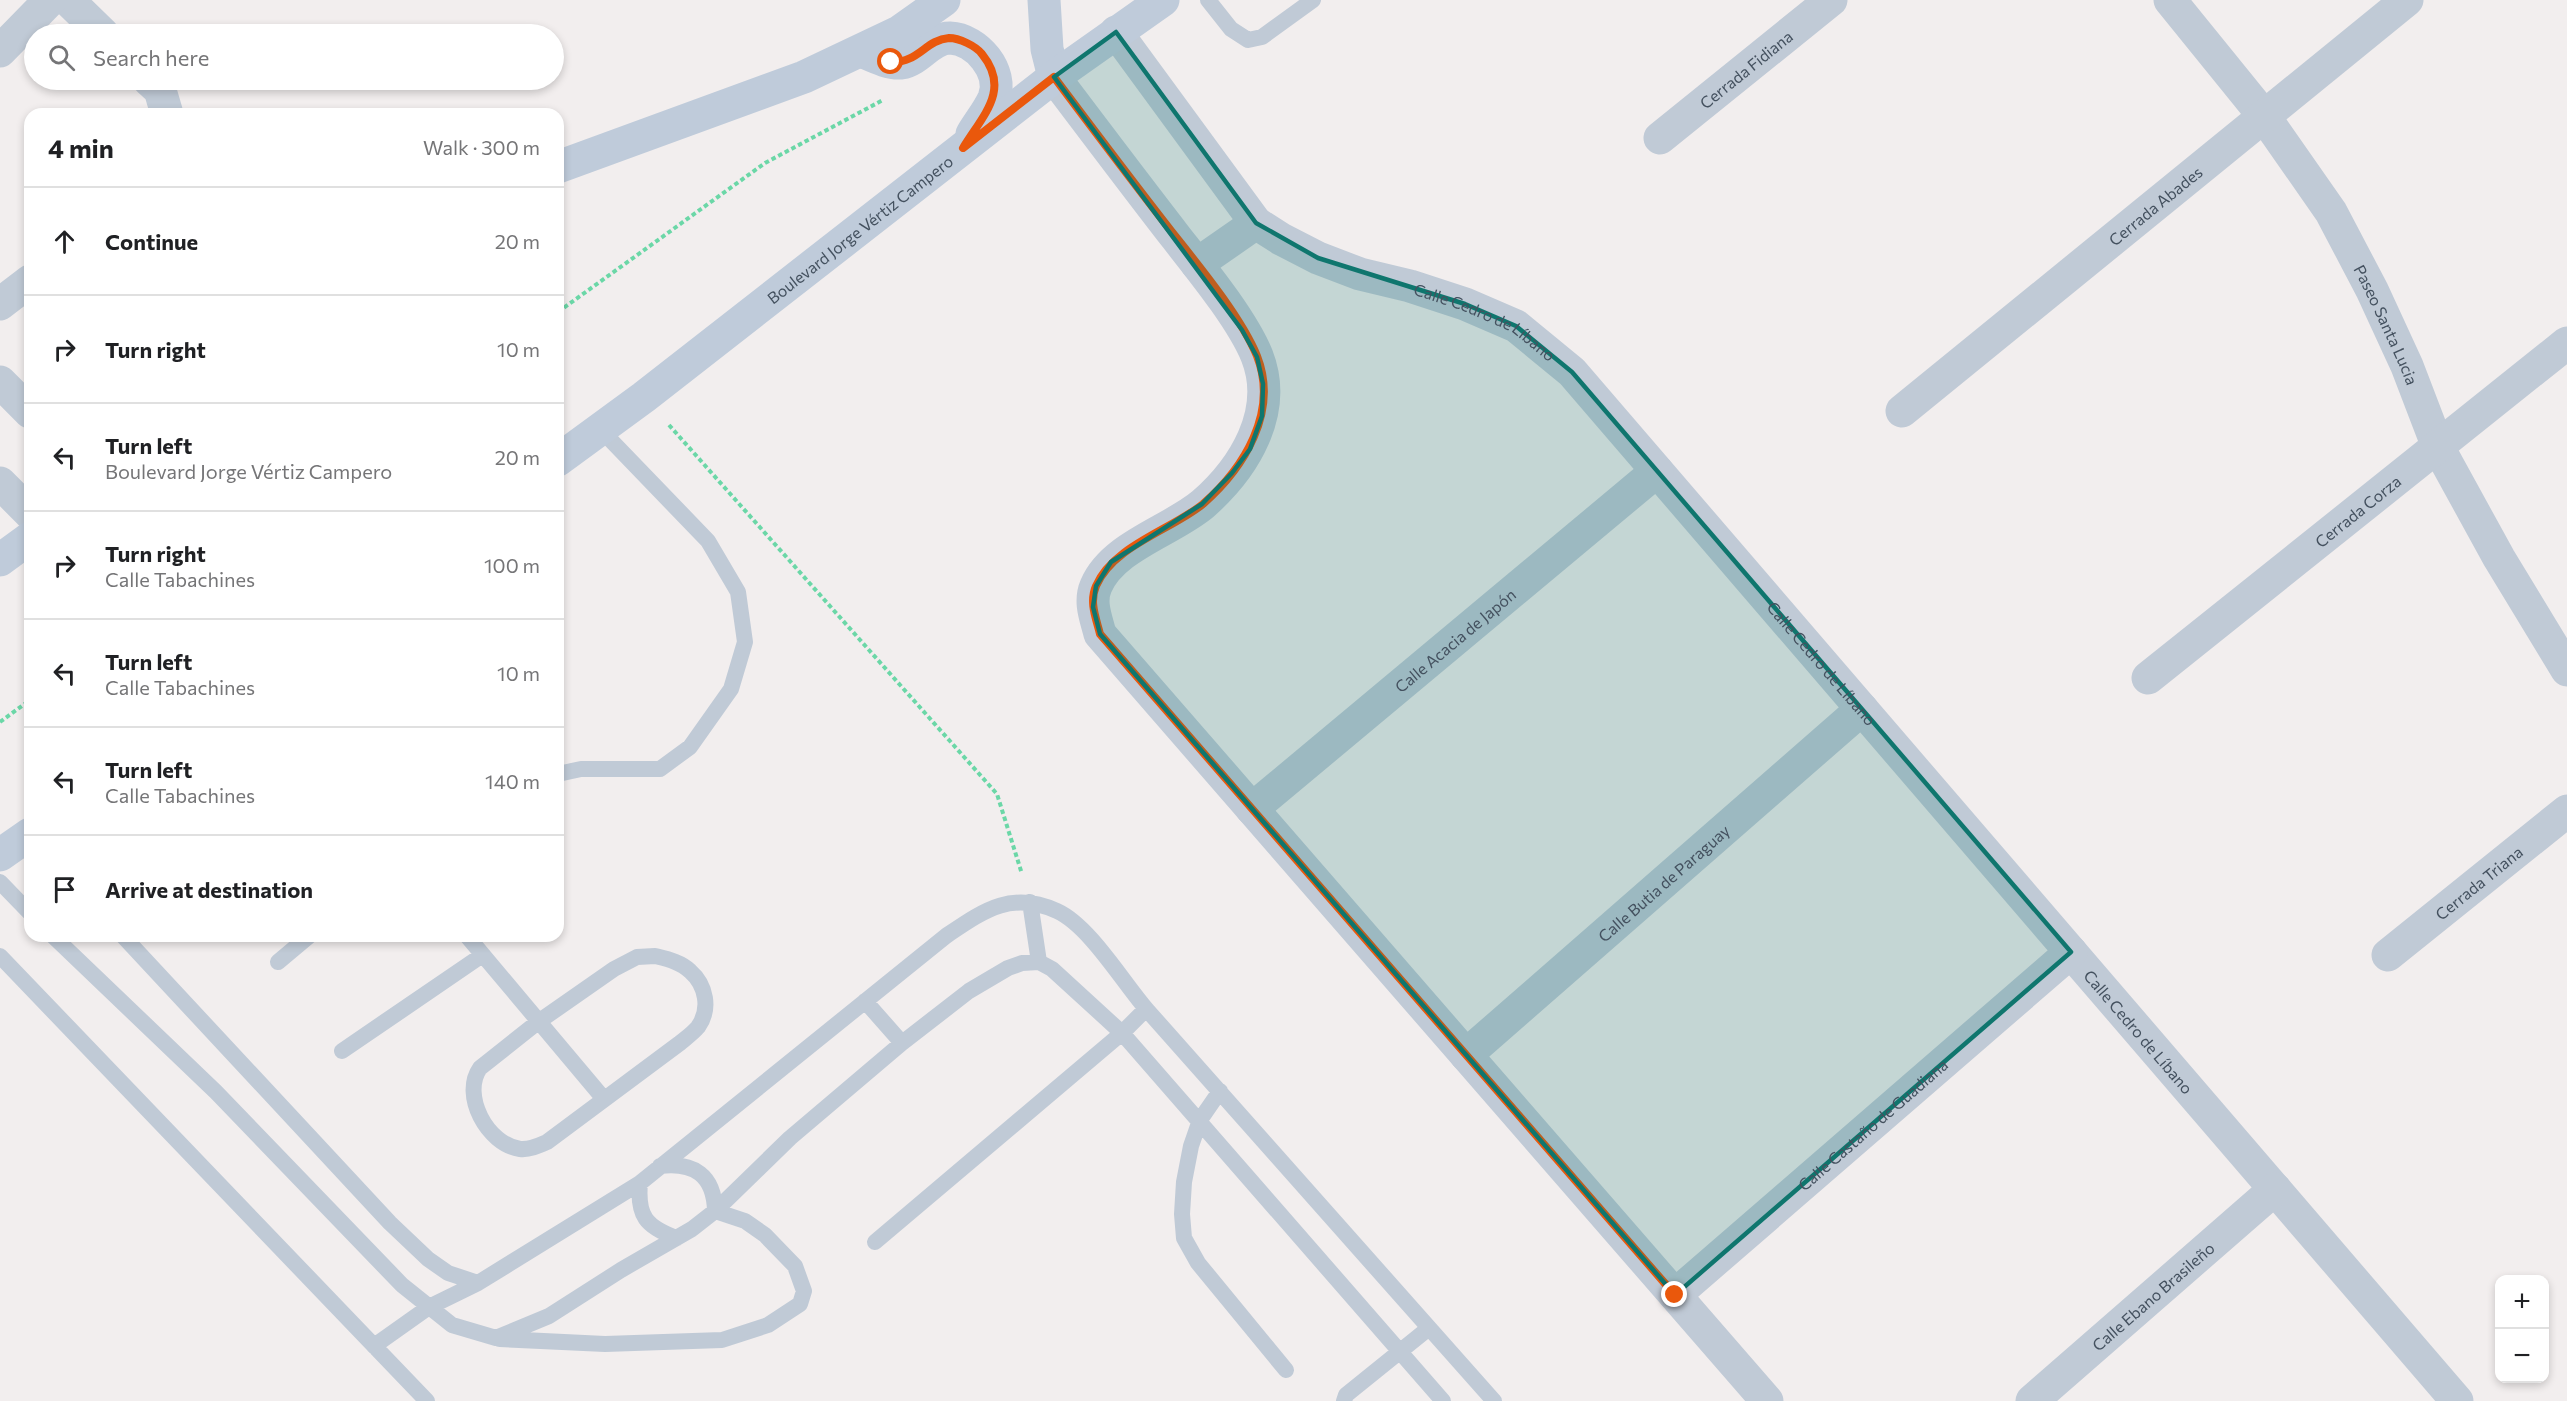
<!DOCTYPE html>
<html lang="en">
<head>
<meta charset="utf-8">
<style>
	:root { --surface:#fff; --page:#f2f2f2; --text:#202124; --muted:#757577; --line:#e0e0e0 }
	body { margin:0; font-family:Commissioner,sans-serif; background:var(--page); color:var(--text) }
	.controls { position:absolute; right:18px; bottom:18px; display:grid; overflow:hidden; border-radius:12px; box-shadow:0 3px 9px #0003 }
	.controls button { width:54px; height:54px; display:grid; place-items:center; padding:0; border:0; border-bottom:2px solid var(--line); background:var(--surface); color:var(--text); font:30px sans-serif }
	.stop { position:absolute; width:18px; height:18px; margin:-14px; border:4px solid #ea580c; border-radius:50%; background:#fff }
	.stop.end { background:#ea580c; border-color:#fff; box-shadow:0 2px 6px #0008 }
	.list { margin:0; padding:0; list-style:none }
	h2 { display:flex; justify-content:space-between; align-items:center; height:78px; margin:0; padding:0 24px; font-size:26px }
	h2 small { font-size:20px; font-weight:400; color:var(--muted) }
	.list li { display:grid; grid-template-columns:39px 1fr auto; gap:18px; align-items:center; box-sizing:border-box; height:108px; padding:0 24px; border-top:2px solid var(--line) }
	.list b { display:block; font-size:22px; white-space:nowrap }
	.list p { margin:0; font-size:20px; white-space:nowrap; color:var(--muted) }
	.list em { font-size:20px; font-style:normal; color:var(--muted) }
	.icon { flex:none; width:33px; height:33px; fill:none; stroke:currentColor; stroke-width:2; stroke-linecap:round; stroke-linejoin:round }
	.map { position:relative; flex:none; width:2567px; height:1401px; overflow:hidden }
	.search { position:absolute; background:var(--surface); box-shadow:0 3px 9px #0003; left:24px; top:24px; width:540px; height:66px; display:flex; align-items:center; gap:15px; box-sizing:border-box; padding:0 21px; border-radius:33px; color:var(--muted); font-size:22px }
	.panel { position:absolute; background:var(--surface); box-shadow:0 3px 9px #0003; left:24px; top:108px; width:540px; height:834px; border-radius:18px }
	.map>svg:first-child { display:block }
	.lines { fill:none; stroke-linecap:round; stroke-linejoin:round }
	.path { stroke:#6bd7a7; stroke-width:4; stroke-dasharray:4.5 3; stroke-linecap:butt }
	.lane { stroke:#c0cad6; stroke-width:16 }
	.street { stroke:#c0cad6; stroke-width:33 }
	.secondary { stroke:#bfcbda; stroke-width:33 }
	.route { stroke:#ea580c; stroke-width:8 }
	.marked { fill:#0f766e; fill-opacity:0.2; stroke:#0f766e; stroke-width:4.5; stroke-linejoin:round }
	.labels { text-anchor:middle; dominant-baseline:central; stroke-width:6; stroke-linejoin:round; paint-order:stroke }
	.street-label { font-size:16px; fill:#44515f; stroke:#fff }
</style>
</head>
<body>
<div class="map">
<svg width="2567" height="1401" viewBox="0 0 2567 1401">
	<rect width="100%" height="100%" fill="#f2eeee"/>
	<g class="lines">
		<path class="path" d="M558,312l207,-149 118,-63
			M669,425l328,369 25,80
			M0,722l30,-22"/>
		<path class="lane" d="M1208,0l23,29 17,11 14,-3 51,-37
			M558,774l23,-5h79l30,-22 41,-58 14,-47 -7,-50 -30,-51 -107,-111
			M0,882l30,31
			M1030,902l9,60
			M53,936l163,156 186,193 50,40 44,13 53,-22 72,-46 71,-41 23,-18 75,-73 112,-95 67,-52 39,-23 14,-5 17,-1 13,7 70,64 321,368
			M123,936l267,287 38,36 20,14 30,10 162,-100 306,-247c37,-25 65,-46 111,-25 33,15 67,73 91,100 116,130 231,260 346,390
			M467,936l137,163
			M0,956l427,445
			M655,956c12,3 26,6 35,15 16,14 21,38 8,56 -5,6 -12,11 -18,16l-133,99c-9,4 -18,8 -27,7 -33,-5 -59,-54 -40,-81l58,-46 76,-53 23,-12z
			M278,962l31,-26
			M865,1001l37,42
			M342,1051l139,-95
			M1220,1091l-20,29 -9,26 -7,36 -2,32 2,24 14,25 88,107
			M640,1183c-3,33 6,44 37,55
			M875,1242l247,-209 24,-24
			M500,1339l105,5 117,-4 46,-15 32,-21 4,-13 -9,-25 -30,-31 -20,-14 -30,-10c-1,-36 -21,-49 -55,-45
			M374,1346l55,-39 49,-24
			M1344,1401l2,-6 83,-67"/>
		<g class="street">
			<path d="M68,0l35,34"/>
			<path id="s1" d="M2170,0l94,116 67,96 41,78 35,76 31,81 61,111 68,112"/>
			<path id="s2" d="M1116,32l140,191 25,16 37,19 42,16 50,12 55,18 51,22 56,46 885,1029"/>
			<path d="M0,51l50,-51"/>
			<path d="M1054,77c40,53 80,106 121,159 25,32 67,83 82,120 22,56 -13,112 -54,148 -32,27 -90,42 -107,82 -7,16 0,32 4,48l667,767"/>
			<path d="M149,80l11,10 7,24"/>
			<path id="s3" d="M1660,138l171,-138"/>
			<path d="M1197,264l59,-41"/>
			<path d="M0,304l30,-23"/>
			<path d="M0,382l30,30"/>
			<path id="s4" d="M1902,411l505,-411"/>
			<path d="M0,483l30,30"/>
			<path id="s5" d="M2148,678l419,-335"/>
			<path id="s6" d="M1252,809l405,-338"/>
			<path id="s7" d="M2388,955l179,-144"/>
			<path id="s8" d="M1466,1055l396,-346"/>
			<path id="s9" d="M1675,1295l396,-343"/>
			<path id="s10" d="M2032,1401l243,-212"/>
		</g>
		<g class="secondary">
			<path d="M1044,0l3,49 7,28"/>
			<path d="M861,51c12,5 27,13 40,12 19,-3 29,-25 49,-25 27,1 54,34 44,60 -5,12 -15,24 -22,36"/>
			<path d="M558,167l246,-90 95,-45 45,-32"/>
			<path id="s11" d="M558,460l86,-63 410,-320 109,-77"/>
			<path d="M0,560l30,-22"/>
			<path d="M0,855l30,-21"/>
		</g>
	</g>
	<g class="lines">
		<path class="route" d="M891,62c28,1 34,-22 58,-24 10,0 27,8 33,16 29,36 1,61 -19,94l91,-71c39,52 78,104 118,155 27,34 69,85 85,124 22,56 -13,112 -54,148 -32,26 -90,42 -107,82 -7,16 0,32 4,48l575,661"/>
	</g>
	<path class="marked" d="M1116,32l140,191 62,35 147,46 51,22 56,46 499,580 -396,343 -575,-661 -7,-27 3,-21 15,-24 91,-58 30,-31 18,-24 12,-33 1,-32 -6,-27 -15,-27 -188,-253z"/>
	<g class="labels">
		<g class="street-label">
			<text stroke="none"><textPath href="#s3" startOffset="110">Cerrada Fidiana</textPath></text>
			<text stroke="none"><textPath href="#s4" startOffset="326">Cerrada Abades</textPath></text>
			<text stroke="none"><textPath href="#s11" startOffset="380">Boulevard Jorge Vértiz Campero</textPath></text>
			<text stroke="none"><textPath href="#s2" startOffset="488">Calle Cedro de Líbano</textPath></text>
			<text stroke="none"><textPath href="#s1" startOffset="392">Paseo Santa Lucia</textPath></text>
			<text stroke="none"><textPath href="#s5" startOffset="268">Cerrada Corza</textPath></text>
			<text stroke="none"><textPath href="#s6" startOffset="264">Calle Acacia de Japón</textPath></text>
			<text stroke="none"><textPath href="#s2" startOffset="974">Calle Cedro de Líbano</textPath></text>
			<text stroke="none"><textPath href="#s8" startOffset="262">Calle Butia de Paraguay</textPath></text>
			<text stroke="none"><textPath href="#s7" startOffset="116">Cerrada Triana</textPath></text>
			<text stroke="none"><textPath href="#s2" startOffset="1460">Calle Cedro de Líbano</textPath></text>
			<text stroke="none"><textPath href="#s9" startOffset="261">Calle Castaño de Guadiana</textPath></text>
			<text stroke="none"><textPath href="#s10" startOffset="160">Calle Ebano Brasileño</textPath></text>
		</g>
	</g>
</svg>
<div class="controls">
<button>+</button>
<button>−</button>
</div>
<div class="stop" style="left:891px;top:62px"></div>
<div class="stop end" style="left:1675px;top:1295px"></div>
<div class="search"><svg class="icon" aria-label="search" viewBox="0 0 24 24"><circle cx="10" cy="10" r="6"/><path d="M15 15l6 6"/></svg>Search here</div>
<section class="panel">
<h2>4 min<small>Walk · 300 m</small></h2>
<ul class="list">
<li><svg class="icon" aria-label="ahead" viewBox="0 0 24 24"><path d="M12 20V5M6 11l6-6 6 6"/></svg><div><b>Continue</b></div><em>20 m</em></li>
<li><svg class="icon" aria-label="right" viewBox="0 0 24 24"><path d="M7 20v-9h11M14 6l5 5-5 5"/></svg><div><b>Turn right</b></div><em>10 m</em></li>
<li><svg class="icon" aria-label="left" viewBox="0 0 24 24"><path d="M17 20v-9H6M10 6l-5 5 5 5"/></svg><div><b>Turn left</b><p>Boulevard Jorge Vértiz Campero</p></div><em>20 m</em></li>
<li><svg class="icon" aria-label="right" viewBox="0 0 24 24"><path d="M7 20v-9h11M14 6l5 5-5 5"/></svg><div><b>Turn right</b><p>Calle Tabachines</p></div><em>100 m</em></li>
<li><svg class="icon" aria-label="left" viewBox="0 0 24 24"><path d="M17 20v-9H6M10 6l-5 5 5 5"/></svg><div><b>Turn left</b><p>Calle Tabachines</p></div><em>10 m</em></li>
<li><svg class="icon" aria-label="left" viewBox="0 0 24 24"><path d="M17 20v-9H6M10 6l-5 5 5 5"/></svg><div><b>Turn left</b><p>Calle Tabachines</p></div><em>140 m</em></li>
<li><svg class="icon" aria-label="arrive" viewBox="0 0 24 24"><path d="M6 21V4h12l-3 4 3 4H6"/></svg><div><b>Arrive at destination</b></div></li>
</ul>
</section>
</div>
</body>
</html>
